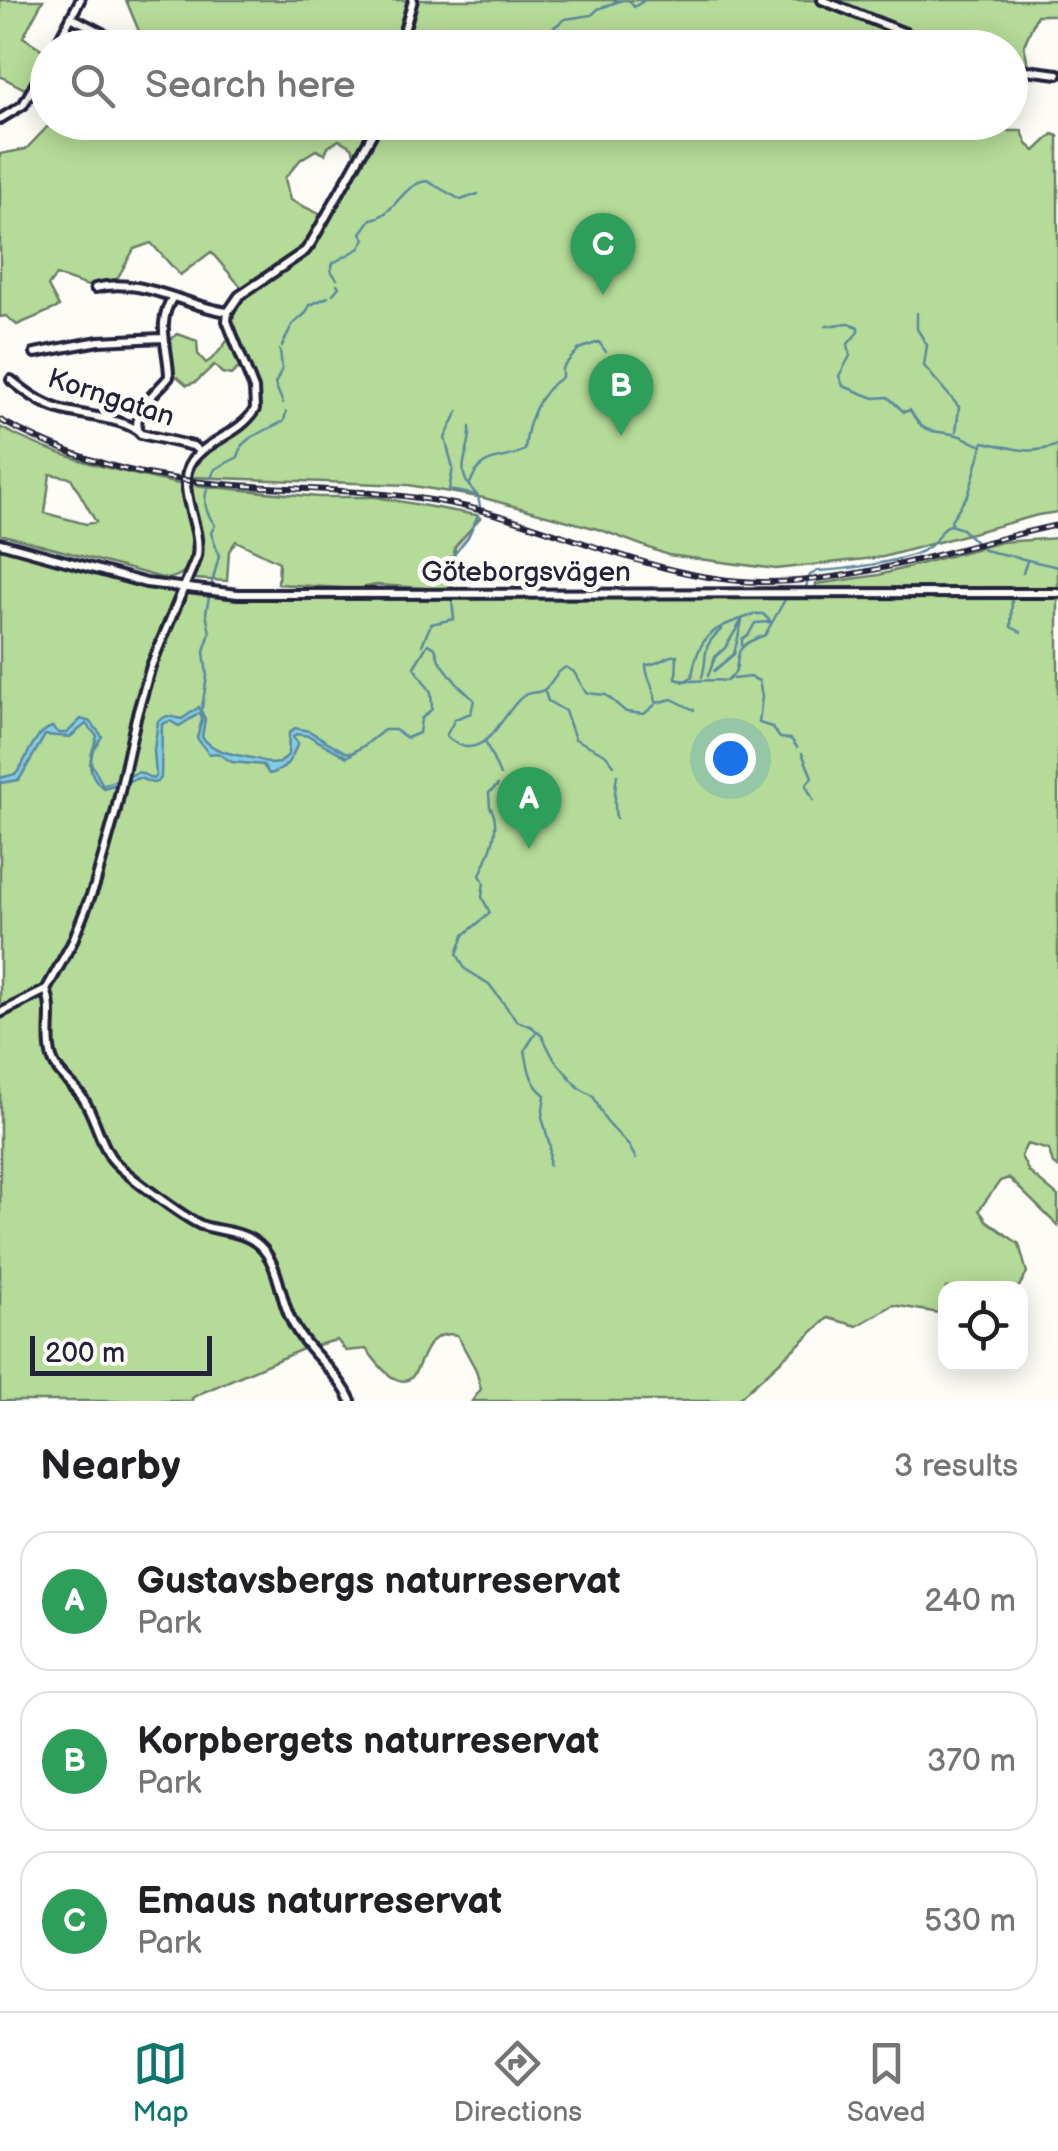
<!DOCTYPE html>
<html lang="en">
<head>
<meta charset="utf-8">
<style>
	:root { --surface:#fff; --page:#f2f2f2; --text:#202124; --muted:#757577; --line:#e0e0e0; --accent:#0f766e }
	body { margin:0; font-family:"Balsamiq Sans",sans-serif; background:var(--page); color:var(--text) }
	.controls { position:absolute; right:30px; bottom:30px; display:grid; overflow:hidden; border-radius:20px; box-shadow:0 5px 25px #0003 }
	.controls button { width:90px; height:90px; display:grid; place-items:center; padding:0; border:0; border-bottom:2px solid var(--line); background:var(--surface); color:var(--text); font:50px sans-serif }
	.scale { position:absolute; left:30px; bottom:25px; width:182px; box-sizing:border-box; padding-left:10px; border:5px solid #22223b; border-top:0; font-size:28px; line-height:35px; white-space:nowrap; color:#22223b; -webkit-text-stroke:8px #fdfcf7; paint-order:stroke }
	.you { position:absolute; left:730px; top:758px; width:35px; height:35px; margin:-25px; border:8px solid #fff; border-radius:50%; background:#1a73e8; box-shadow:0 0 0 15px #1a73e833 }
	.badge { display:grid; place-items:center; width:65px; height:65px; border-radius:50%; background:var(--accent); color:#fff; font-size:32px; font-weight:700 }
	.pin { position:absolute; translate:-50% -82px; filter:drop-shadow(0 2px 5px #0008) }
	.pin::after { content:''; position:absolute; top:52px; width:35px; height:30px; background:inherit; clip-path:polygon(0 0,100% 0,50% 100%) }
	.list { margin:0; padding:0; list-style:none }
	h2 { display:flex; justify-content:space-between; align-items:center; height:130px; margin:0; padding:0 40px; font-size:42px }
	h2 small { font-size:32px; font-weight:400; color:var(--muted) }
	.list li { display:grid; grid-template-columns:65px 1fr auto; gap:30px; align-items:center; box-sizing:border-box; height:140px; margin:0 20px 20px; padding:0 20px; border:2px solid var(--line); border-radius:30px }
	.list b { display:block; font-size:38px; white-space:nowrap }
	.list p { margin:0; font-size:32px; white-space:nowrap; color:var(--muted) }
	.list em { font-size:32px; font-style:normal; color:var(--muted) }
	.icon { flex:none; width:55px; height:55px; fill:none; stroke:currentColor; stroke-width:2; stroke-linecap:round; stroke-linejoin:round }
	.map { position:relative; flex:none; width:1058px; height:1401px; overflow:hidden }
	.search { position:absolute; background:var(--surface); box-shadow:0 5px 25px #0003; left:30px; right:30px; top:30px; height:110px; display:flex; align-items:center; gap:25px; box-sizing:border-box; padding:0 35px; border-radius:55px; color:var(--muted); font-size:38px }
	.sheet { height:610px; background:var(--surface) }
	nav { display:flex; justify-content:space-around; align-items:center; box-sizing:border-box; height:140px; border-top:2px solid var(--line); background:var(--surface); font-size:28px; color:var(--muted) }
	nav a { display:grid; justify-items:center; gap:5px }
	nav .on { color:var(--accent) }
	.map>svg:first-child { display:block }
	.green { fill:#b4db97; stroke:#6b7e69; stroke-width:2.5; fill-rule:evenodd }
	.water { fill:#82cde3; stroke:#5c89a0; stroke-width:2.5 }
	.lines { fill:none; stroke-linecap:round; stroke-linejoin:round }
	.stream { stroke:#5c89a0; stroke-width:2.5 }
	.minor-casing { stroke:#22223b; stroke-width:14 }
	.minor { stroke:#fdfcf7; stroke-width:6 }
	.rail-casing { stroke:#22223b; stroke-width:6 }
	.rail { stroke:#fdfcf7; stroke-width:2.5; stroke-dasharray:8; stroke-linecap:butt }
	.labels { text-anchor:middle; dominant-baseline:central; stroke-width:10; stroke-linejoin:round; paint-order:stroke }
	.street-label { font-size:28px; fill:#22223b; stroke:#fdfcf7 }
</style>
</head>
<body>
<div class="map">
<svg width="1058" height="1401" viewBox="0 0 1058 1401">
	<rect width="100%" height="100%" fill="#fdfcf7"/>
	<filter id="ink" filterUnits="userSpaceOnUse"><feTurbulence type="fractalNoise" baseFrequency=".01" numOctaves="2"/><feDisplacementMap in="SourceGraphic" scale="20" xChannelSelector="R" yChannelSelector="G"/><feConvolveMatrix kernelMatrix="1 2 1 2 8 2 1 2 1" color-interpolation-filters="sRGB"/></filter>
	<g filter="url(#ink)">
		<path class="green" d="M0,0h43l-20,37 23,15 -10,20 11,14v29l-13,-21 -34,-18z
			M126,0h281l1,4 -12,43 -250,1z
			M413,0h645v15h-21l-13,30 4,19 -17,-2 -1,-14h-610z
			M992,122l7,9h23l5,13 8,7 18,-17 5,2v376l-20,3 -155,42 -107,12 -108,-14 -67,-25 -117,-32 -76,-13 -218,-8 3,-14c26,-23 70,-33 63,-72 -2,-12 -4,-20 -12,-28l-13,12 -9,-2 -8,-8 -18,17 -9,3 -14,-12 -6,-31 11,-8 19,7 1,13 8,9c13,-7 18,-21 29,-31l-6,-12 4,-13 14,-13 -36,-42 -31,23 -29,-32 -17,6 -17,30 -29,7 -32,-11 -8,11 11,21 -42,18 -11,-9 -6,1v-163l26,-5 25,-26h324l-19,36 -4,-12 -13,-7 -11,7 -3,7 -9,-4 -15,9 -16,19 5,22 32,15 -17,32 -43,28v7l51,-36 69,-123z
			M0,427c59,32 119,45 184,58 5,29 27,89 -18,94l-166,-45zM50,474l21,4 25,44 -10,2 -41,-11z
			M191,485l128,12h57l100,18 4,3 -25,29 -4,36 4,14h358l3,-13 63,-9 122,-33 57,-4v629l-5,-3 -4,-14 -22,-6 -6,12 8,16 29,24v30l-49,-48 -9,3 -21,29 7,10 33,24 8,29 -9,15h-72l-1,26 -52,-9 -36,21 -29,-8 -92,83h-264l9,-12 -5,-19 -19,-35c-45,-9 -30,61 -63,43 -11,-5 -20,-20 -28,-29l-20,2 -9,-11 -32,8 -104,45 -9,5 1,3h-193v-856l170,44 30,4 221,3 2,-8 -47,-3 -19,4 -79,-5 1,-22 -43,-21 -7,10 -2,30 -34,-2 9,-29z"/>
		<path class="water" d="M199,707l6,12 -3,18c17,22 47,16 69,27l9,-1 8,-8 1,-22 6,-5 14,3 36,21 6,1 14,-8 -18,12 -38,-21 -13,-2 -3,3 5,6c-6,14 -11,28 -29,31l-6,-9 -31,-3 -15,-9 -8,1 -12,-16 5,-19 -2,-6 -21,13 -9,-5 -8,3 -1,54c-8,10 -13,2 -22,0l-36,10c-20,-18 -12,-32 -6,-52l-11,-12 -16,13 -25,-2 -26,45 -19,3v-5l16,-4c13,-17 16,-40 36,-47l7,6h8l14,-14 10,3 11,14 -10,17 -1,10 12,22 36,-13 14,7 3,-3 -2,-26 4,-29 9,-5 15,3z"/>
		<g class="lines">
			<path class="stream" d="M629,0l5,7 11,-7
				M507,48l10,-11 16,-5 8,5 24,-18 27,-4 6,-6 24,-9
				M337,279l-6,-8 2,-8 27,-15 5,-9 -4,-6 10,-14c24,-3 30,-35 56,-38l34,19 17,-6
				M333,294l6,-7 -2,-3
				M917,313v16l10,16 -3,21 35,41 -3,25
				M826,326l23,-3 9,4v5l-10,12 2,12 -11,20 4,10 31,12 14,-1 16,15 6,-2c15,27 21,19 47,25 8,2 15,7 23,10
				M282,346l10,-21 14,-12 4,-8 18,-8
				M280,350l2,19 -7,15 8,19
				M458,411l-13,27 8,30 -4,22 28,5
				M211,478l4,-9 23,-12 4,-12 8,-7 34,-17 2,-9
				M208,486c-6,16 -2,27 7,39l-4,8 8,23 -8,31
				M469,486c-14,-21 3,-36 1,-59
				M480,507l-2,-11 -9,-10c13,-35 29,-22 56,-36 2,-29 14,-58 37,-73v-9l17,-19 20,-7 7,10
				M952,524l-1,-4 18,-27 14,-51c32,6 44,14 75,3
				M1023,573l4,-12
				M451,589l-1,-11 -4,-4 7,-18 15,-19 10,-22
				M791,590h14l5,-15 8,-4c25,-1 92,-10 111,-24 10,-7 9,-18 21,-22l12,4 22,21 74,17
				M1012,599l-1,28 10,5
				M422,645l9,-21 23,-5 -2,-19
				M742,646v-7l7,-5 6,-11 15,-1
				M714,671l20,-17 8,-33
				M708,676l7,-19 10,-9 17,-28
				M702,677c7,-23 -3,-29 20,-48
				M733,679l17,-2 9,4 3,15 -3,27 13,4 8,11 11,1 6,8
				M683,682l9,-5c6,-45 24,-50 64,-63h7l7,7
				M545,692l3,9 17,10 10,28 30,15 9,11
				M656,703l16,-4 22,11
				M202,708l5,-32 -3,-25 6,-18 -4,-20 3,-16
				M485,741l15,34
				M364,746l20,-16h11l12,8 12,-5 2,-14 11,-10 -1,-17 -17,-25 14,-23 7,4 4,12 19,25 16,15 -3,13 -16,6 -9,17c38,35 55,-23 77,-40 6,-5 16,-2 22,-7 9,-8 9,-16 21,-22l8,5 12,21 20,2 20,17 18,2 12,-10c-1,-18 -10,-25 -10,-39 12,0 19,-9 31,-10l-1,24c11,5 33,-1 51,2 23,-18 -7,-30 38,-46l22,-39
				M802,753l10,24 -6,8 7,15
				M498,785l-9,8 1,14c13,19 -1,48 -10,68l4,7 -2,15 8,16 -26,22 -7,19 8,15 24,15 28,37 15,6 10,9 12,23 25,29 14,8 13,25 23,25 7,13
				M616,818c-2,-12 -1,-32 1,-43
				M537,1031l-12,19c3,17 5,34 20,45l-3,22 8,29 -1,19"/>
			<defs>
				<path id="minor" d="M822,0l121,48
					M71,17l31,16 11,15
					M55,48l25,-48
					M399,48l14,-48
					M1010,68l48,6
					M0,119l23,-14 25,-44
					M95,288c46,-12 88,18 133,24
					M35,353l64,-12 63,-3
					M11,380c15,12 29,23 48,29 21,7 69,9 82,25l52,12 7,6
					M137,428c-1,-22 19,-35 32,-51 0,-28 -14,-54 4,-80
					M0,543l146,40 92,11 820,-1
					M46,990c9,20 -1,46 6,68 5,17 23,27 32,42 11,17 15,39 26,56 8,14 75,62 91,69 20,7 41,5 58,20 21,19 20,53 33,77 15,30 45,48 59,79
					M0,1013l46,-23 26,-47 23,-58 20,-71 21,-96 15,-52 46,-110c4,-27 -13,-52 -11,-78 2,-35 53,-39 69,-69l-1,-20 -27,-68 1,-9 11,-16 66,-45 6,-8 68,-121"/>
			</defs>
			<use href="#minor" class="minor-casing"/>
			<use href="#minor" class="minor"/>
			<defs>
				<path id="rail" d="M0,420c45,24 92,43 142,53 97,20 197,11 295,28 109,18 211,79 323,81 101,2 200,-37 298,-57"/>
			</defs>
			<use href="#rail" class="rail-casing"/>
			<use href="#rail" class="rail"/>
		</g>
	</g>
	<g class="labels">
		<g class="street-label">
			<text transform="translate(111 398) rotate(18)">Korngatan</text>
			<text x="526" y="572">Göteborgsvägen</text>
		</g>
	</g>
</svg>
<div class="controls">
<button><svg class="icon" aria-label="locate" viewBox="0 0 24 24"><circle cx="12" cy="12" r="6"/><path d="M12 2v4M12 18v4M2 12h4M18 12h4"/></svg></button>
</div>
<div class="scale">200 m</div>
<div class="you"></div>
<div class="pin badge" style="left:529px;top:849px;background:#2e9e5b">A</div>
<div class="pin badge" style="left:621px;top:436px;background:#2e9e5b">B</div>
<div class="pin badge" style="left:603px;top:295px;background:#2e9e5b">C</div>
<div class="search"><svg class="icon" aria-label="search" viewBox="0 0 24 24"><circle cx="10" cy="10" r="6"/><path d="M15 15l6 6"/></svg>Search here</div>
</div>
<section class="sheet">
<h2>Nearby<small>3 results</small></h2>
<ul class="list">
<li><span class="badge" style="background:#2e9e5b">A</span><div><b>Gustavsbergs naturreservat</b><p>Park</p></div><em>240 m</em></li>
<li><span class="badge" style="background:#2e9e5b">B</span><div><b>Korpbergets naturreservat</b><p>Park</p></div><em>370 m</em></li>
<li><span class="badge" style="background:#2e9e5b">C</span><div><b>Emaus naturreservat</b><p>Park</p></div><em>530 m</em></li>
</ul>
</section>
<nav>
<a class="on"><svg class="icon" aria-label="map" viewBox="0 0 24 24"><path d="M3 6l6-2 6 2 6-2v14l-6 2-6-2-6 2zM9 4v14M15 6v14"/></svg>Map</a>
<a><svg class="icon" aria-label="directions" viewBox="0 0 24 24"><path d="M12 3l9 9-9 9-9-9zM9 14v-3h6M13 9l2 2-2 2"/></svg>Directions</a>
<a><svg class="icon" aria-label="saved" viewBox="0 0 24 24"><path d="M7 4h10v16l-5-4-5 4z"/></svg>Saved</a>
</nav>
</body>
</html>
